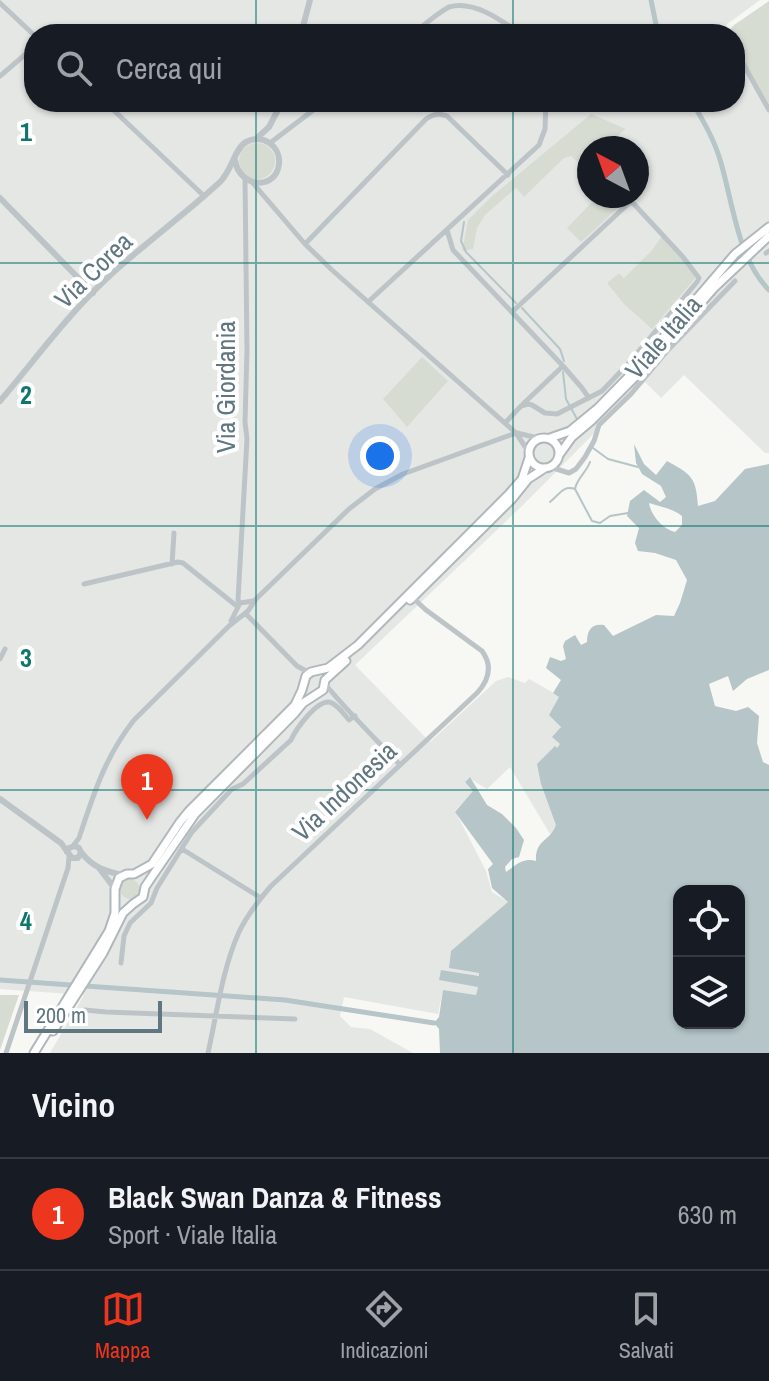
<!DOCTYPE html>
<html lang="it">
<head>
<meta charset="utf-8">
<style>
	:root { --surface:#171b24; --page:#20242c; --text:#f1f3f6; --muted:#9ea1a6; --line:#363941; --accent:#ed361e }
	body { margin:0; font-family:"Archivo Narrow",sans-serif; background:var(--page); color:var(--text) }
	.controls { position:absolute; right:24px; bottom:24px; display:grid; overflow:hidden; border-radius:16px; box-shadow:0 2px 6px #0004 }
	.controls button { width:72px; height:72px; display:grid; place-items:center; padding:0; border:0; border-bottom:2px solid var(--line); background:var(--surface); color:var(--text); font:40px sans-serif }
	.compass { position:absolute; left:577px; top:136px; width:72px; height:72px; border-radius:50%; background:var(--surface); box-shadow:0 2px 6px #0004; rotate:319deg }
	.scale { position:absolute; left:24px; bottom:20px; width:138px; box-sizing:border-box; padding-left:8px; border:4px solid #607681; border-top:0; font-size:22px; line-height:28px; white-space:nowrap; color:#607681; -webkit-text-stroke:6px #fff; paint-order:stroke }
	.you { position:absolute; left:380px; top:456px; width:28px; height:28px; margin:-20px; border:6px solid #fff; border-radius:50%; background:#1a73e8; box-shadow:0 0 0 12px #1a73e833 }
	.badge { display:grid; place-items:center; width:52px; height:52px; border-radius:50%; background:var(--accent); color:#fff; font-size:26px; font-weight:700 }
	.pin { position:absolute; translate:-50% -66px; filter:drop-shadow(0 2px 4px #0008) }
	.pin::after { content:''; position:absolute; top:42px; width:28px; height:24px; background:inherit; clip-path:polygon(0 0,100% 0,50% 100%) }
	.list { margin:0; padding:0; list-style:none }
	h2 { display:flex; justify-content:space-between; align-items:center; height:104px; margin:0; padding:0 32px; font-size:34px }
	h2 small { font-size:26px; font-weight:400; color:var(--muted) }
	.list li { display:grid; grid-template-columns:52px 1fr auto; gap:24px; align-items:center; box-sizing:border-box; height:112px; padding:0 32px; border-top:2px solid var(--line) }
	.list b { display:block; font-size:30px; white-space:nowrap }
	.list p { margin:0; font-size:26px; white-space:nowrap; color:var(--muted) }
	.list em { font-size:26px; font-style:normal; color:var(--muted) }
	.icon { flex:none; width:44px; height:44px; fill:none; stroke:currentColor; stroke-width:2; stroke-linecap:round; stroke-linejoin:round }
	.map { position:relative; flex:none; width:769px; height:1053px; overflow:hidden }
	.search { position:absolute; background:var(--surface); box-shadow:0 2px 6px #0004; left:24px; right:24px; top:24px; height:88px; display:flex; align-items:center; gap:20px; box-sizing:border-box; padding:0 28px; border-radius:32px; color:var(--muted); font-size:30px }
	.sheet { height:216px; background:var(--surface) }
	nav { display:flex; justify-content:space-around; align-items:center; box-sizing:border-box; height:112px; border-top:2px solid var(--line); background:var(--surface); font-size:22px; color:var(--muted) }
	nav a { display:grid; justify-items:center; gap:4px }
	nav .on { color:var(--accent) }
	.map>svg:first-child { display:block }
	.built { fill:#e5e7e5; fill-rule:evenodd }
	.green { fill:#d7dcd3 }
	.water { fill:#b5c5c8; fill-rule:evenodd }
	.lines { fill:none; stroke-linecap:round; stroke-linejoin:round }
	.stream { stroke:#b5c5c8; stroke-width:2 }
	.canal { stroke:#b5c5c8; stroke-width:5 }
	.secondary-casing { stroke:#b0b8bc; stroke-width:11 }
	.minor { stroke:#bdc4c7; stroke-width:5 }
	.tertiary { stroke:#bdc4c7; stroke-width:6 }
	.secondary { stroke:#fff; stroke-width:7 }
	.grid { fill:none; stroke:#0f766e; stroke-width:2; stroke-opacity:0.55 }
	.labels { text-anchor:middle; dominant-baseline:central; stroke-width:8; stroke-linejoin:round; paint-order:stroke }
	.street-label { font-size:26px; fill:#607681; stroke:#fff }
	.grid-label { font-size:26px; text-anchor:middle; font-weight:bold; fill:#0f766e; stroke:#fff; stroke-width:8; stroke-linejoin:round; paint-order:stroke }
</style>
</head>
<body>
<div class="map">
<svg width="769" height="1053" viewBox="0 0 769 1053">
	<rect width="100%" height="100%" fill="#f7f7f4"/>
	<path class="built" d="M0,0h760l-34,25 5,9h-697v68h701v-61l34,55v357h-4l-81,-78 -23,23 -16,-16 -123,124 -167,159 75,77 66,-61 12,-4 17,6 4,-4 30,17 2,48 -4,4 -16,36 16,41 -2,5 -5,4 -40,-67 -23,22 -18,-11 -4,4 9,9 -19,20 31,60 6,21 16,10 -29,74 -38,-6 37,16 -2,9 -33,-5 -5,24 -94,-17 -4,19 11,11 19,2 43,24h-363l34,-58 -84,-6zM589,148h48v48h-48z"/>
	<path class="green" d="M769,1v109l-34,-61v-15h-8l7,-9z
		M591,114l35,15 -24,19h-13v24l-18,-16 -7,2 -40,39 -8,-9 -31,27 -8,13 -4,21 -11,2 6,-31 23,-23z
		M239 161a18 18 0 1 1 36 0a18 18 0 1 1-36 0Z
		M598,196h33l-50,46 -14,-14z
		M662,236l35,40 -45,53 -28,-25 -17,-21 11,-9h2l4,4 28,-28z
		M422,357l26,24 -41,46 -24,-28z
		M120 889a10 10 0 1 1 20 0a10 10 0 1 1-20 0Z
		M0,995h19l-19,55z"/>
	<path class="water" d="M634,444l10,20 12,11 11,-14c25,14 29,16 31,45l17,-5 30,-32 24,-5v206l-22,9 -14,12 -5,-15 -19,8 6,22 21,5 12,-4 11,9 -2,27 6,19 6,3v288h-329l-1,-24 -5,-6 5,-6 4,-27 33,5 2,-8 -39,-7 2,-10 38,6v-3l-30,-5 2,-17 57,-49 -16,-14 -4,-19 5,-5 -38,-52 18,-21 -8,-9 5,-5 17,28 15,9 14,14 8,12 -5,17 -7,2 -7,8 1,5c10,-7 17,-15 30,-11 -1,-22 14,-19 20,-36l-15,-41 -4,-20 18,-18 2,2 3,-4 -8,-7 9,-10 -12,-12 10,-18 -6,-4 8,-13 -15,-12 4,-11 11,4 5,-2 -3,-13 2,-5 10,-6 6,10 6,-3c0,-11 4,-19 17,-17l9,11 43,-21 18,1 6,-13 7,-23 -11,-20 -21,-7 -17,-2 -3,-8 4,-15 -12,-12 3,-15 14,-11 16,12 6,-5 -5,-11 -19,-12 -6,-11zM649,503c12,4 23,5 33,13v9l-7,7c-12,-3 -24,-16 -26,-29zM679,891h60v132h-60z"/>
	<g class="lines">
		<path class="stream" d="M464,222l-3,19 5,11 50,51
			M522,308l38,41 4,12
			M563,372l3,27 11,20
			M593,448l15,11 30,8
			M590,462c-4,11 -13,16 -15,27l17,32 8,2 10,-7 18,-3
			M550,502c9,-7 13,-17 25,-13"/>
		<path class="canal" d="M651,0l7,34
			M692,102c12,20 23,39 29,61 12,41 17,96 48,127
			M0,980l285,20 149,23"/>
		<defs>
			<path id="secondary" d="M529 453a15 15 0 1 1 30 0a15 15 0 1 1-30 0Z
				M550,438l20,-7 28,-23 40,-41 97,-113 34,-27
				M559,455l13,-18 19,-16 51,-51 72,-82 55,-52
				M410,600l102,-101 16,-20 17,-11
				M53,1031l50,-78 20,-40 10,-9 10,-7 2,-10 6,-9 44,-64 99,-100 9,-11 20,-13 2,-10 21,-19
				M34,1053l75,-122 6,-18v-24l4,-11 8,-4h7l18,-10 28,-42 9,-11 106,-106 7,-15 4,-14 5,-4 17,-4 30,-23 150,-150 14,-16 7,-21"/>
		</defs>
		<use href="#secondary" class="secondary-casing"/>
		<path class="minor" d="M0,3l34,32
			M413,34c11,-9 23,-20 36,-27 25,-7 52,13 72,27
			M735,49l34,61
			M0,76l34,-29
			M105,102l99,94
			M270,143l54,-41
			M252,182l53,62 27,26 184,163 12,18
			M447,230l6,20 110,116 19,22 7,10
			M305,244l121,-125c8,-5 12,-6 21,-3l61,59
			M766,253l3,-2
			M368,302l171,-157 6,-16 1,-27
			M523,404l40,-38
			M505,423l16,-17 7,-2 4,1 13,8 12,1 45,-23 25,-26 70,-83 2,-4 -16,-21 -50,-54h-4l-117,109
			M517,433l21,5
			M550,467l19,6 7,-4 9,-12 9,-16 5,-16 32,-31 37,-44 67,-69
			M172,564l2,-31
			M84,584l94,-22 5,1 55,44
			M240,603l-2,-3 9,-161 -2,-17 2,-72 -2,-170
			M245,613l52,53 13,7
			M231,621l9,-18 13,-2
			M0,659l5,-10
			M325,684c23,28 50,54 75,81
			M73,846l6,-8c15,-45 26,-81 55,-118l95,-94 19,-15 8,-12 93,-90 26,-20 28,-15 113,-41
			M182,849l79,49
			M121,963l3,-27 6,-13 21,-20 6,-15 35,-56 40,-43 11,-5 48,-44c5,-11 25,-39 38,-38 7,1 15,12 20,18l6,-4
			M65,1015l20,-5 21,2 189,7
			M6,1053l62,-185 1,-11
			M208,1053c9,-40 14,-83 31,-121 8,-17 20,-32 32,-46l206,-193c12,-13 16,-27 5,-42l-56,-41 -13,-12"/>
		<path class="tertiary" d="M301,34l9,-34
			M256,139l13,-12 13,-25
			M0,198l93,95
			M0,401c34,-40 66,-84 104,-120 37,-35 79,-65 116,-99 12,-12 15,-34 26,-40 16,-9 35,4 33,22 -3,27 -40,24 -44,-4
			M0,799l61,44 11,15h6l3,-6 -2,-4 -4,-2 -6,2 -2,4
			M81,852c11,15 25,20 43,23
			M99,868l16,21"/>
		<use href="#secondary" class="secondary"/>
	</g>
	<path class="grid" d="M256,0v34M513,0v34M256,102v951M513,102v951M0,263h769M0,526h769M0,790h769"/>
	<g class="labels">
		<g class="street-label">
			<text transform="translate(93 270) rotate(-44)">Via Corea</text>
			<text transform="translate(663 337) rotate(-49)">Viale Italia</text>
			<text transform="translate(225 387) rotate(-90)">Via Giordania</text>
			<text transform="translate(344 791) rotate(-43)">Via Indonesia</text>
		</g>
	</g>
	<g class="grid-label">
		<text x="26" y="141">1</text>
		<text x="26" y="404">2</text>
		<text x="26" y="667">3</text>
		<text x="26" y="930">4</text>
	</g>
</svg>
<div class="controls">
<button><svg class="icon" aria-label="locate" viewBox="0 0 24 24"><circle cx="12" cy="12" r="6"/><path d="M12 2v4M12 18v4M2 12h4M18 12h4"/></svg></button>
<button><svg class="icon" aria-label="layers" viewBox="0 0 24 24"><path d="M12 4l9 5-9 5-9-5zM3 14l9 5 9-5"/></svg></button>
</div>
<svg class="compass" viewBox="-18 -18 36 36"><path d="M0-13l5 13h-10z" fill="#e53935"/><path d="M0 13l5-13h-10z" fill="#9ea1a6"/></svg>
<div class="scale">200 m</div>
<div class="you"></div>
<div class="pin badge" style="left:147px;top:820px">1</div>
<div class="search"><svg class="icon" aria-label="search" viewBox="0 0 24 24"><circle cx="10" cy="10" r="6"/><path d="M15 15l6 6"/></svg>Cerca qui</div>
</div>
<section class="sheet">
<h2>Vicino<small></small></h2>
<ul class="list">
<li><span class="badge">1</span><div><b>Black Swan Danza &amp; Fitness</b><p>Sport · Viale Italia</p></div><em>630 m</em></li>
</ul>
</section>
<nav>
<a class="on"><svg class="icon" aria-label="map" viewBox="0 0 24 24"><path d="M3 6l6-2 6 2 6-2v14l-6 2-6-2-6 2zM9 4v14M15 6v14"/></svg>Mappa</a>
<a><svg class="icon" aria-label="directions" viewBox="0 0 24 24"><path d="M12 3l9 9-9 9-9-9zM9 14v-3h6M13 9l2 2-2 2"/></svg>Indicazioni</a>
<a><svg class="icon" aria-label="saved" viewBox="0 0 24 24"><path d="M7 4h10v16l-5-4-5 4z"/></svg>Salvati</a>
</nav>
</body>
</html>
